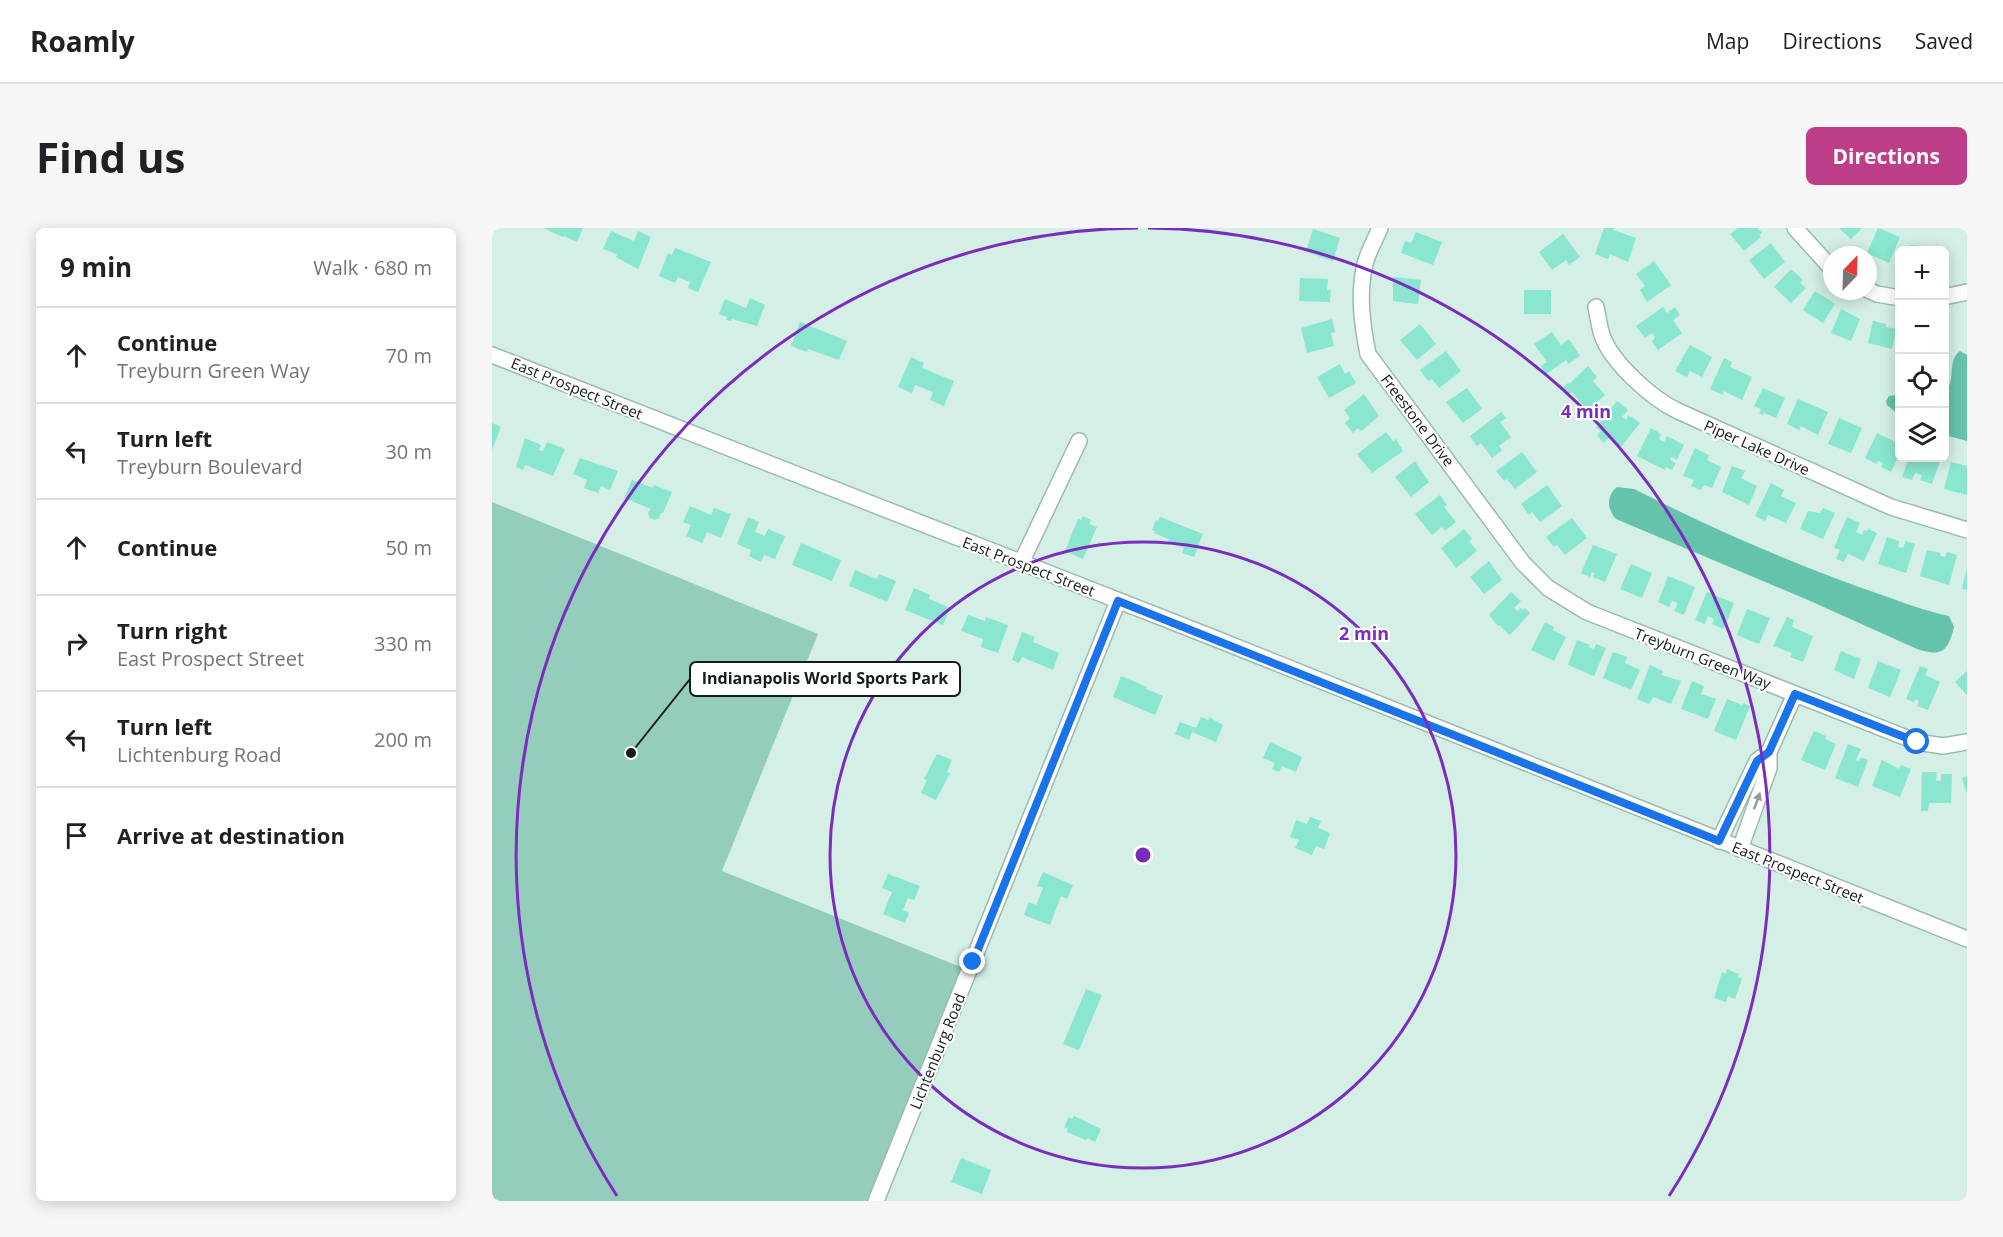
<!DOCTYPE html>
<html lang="en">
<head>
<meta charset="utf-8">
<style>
	:root { --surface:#fff; --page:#f6f6f6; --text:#202124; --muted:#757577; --line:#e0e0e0; --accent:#bd3d88 }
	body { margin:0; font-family:"Open Sans",sans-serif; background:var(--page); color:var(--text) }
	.controls { position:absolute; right:18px; top:18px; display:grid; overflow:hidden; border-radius:9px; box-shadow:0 3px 15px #0003 }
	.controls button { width:54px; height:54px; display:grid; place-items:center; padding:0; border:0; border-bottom:2px solid var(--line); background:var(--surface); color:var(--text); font:30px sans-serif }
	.compass { position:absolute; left:1331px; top:18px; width:54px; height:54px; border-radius:50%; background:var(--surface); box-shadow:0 3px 15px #0003; rotate:23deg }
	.stop { position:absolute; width:18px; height:18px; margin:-14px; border:4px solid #1a73e8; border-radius:50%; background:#fff }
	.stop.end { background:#1a73e8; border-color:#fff; box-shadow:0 2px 6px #0008 }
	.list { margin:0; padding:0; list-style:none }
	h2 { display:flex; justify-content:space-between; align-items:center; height:78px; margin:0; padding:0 24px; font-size:26px }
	h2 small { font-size:20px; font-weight:400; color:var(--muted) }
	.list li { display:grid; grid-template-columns:39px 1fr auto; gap:18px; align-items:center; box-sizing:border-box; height:96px; padding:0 24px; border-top:2px solid var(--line) }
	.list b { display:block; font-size:22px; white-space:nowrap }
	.list p { margin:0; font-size:20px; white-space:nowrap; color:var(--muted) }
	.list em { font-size:20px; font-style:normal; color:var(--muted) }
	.icon { flex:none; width:33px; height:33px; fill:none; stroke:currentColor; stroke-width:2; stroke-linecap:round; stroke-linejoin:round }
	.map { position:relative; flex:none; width:1475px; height:973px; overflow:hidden; border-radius:9px }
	header { display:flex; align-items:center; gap:36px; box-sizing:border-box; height:84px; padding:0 30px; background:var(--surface); border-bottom:2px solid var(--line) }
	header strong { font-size:28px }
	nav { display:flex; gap:33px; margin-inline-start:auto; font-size:21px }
	.intro { display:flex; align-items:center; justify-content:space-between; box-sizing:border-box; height:144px; padding:0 36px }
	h1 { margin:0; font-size:42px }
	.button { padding:15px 27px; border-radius:9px; background:var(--accent); color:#fff; font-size:21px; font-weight:700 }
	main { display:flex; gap:36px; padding:0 36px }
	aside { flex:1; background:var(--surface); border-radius:9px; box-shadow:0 3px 15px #0003 }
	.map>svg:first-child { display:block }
	.green { fill:#94cdbc }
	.water { fill:#66c3ab }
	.building { fill:#8ae6ce }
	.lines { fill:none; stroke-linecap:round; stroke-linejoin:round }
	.minor-casing { stroke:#9eb9b1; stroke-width:18 }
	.minor { stroke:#fff; stroke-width:15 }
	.oneway { fill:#949998 }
	.route { stroke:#1a73e8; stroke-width:8 }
	.ring { fill:none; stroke:#7b2cbf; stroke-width:3 }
	.labels { text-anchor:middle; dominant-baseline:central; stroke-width:4.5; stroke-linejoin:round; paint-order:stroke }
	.street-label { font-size:15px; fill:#121c19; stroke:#fff }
	.centre { fill:#7b2cbf; stroke:#fff; stroke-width:3 }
	.ring-label { font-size:18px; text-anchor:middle; font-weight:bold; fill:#7b2cbf; stroke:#fff; stroke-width:4.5; stroke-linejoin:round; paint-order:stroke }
	.leader { fill:none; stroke:#121c19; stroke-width:2 }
	.callout-dot { fill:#121c19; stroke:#fff; stroke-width:2 }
	.callout { fill:#fff; stroke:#121c19; stroke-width:2 }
	.callout-label { font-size:16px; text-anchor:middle; font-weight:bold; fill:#121c19 }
</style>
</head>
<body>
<header>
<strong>Roamly</strong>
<nav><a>Map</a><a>Directions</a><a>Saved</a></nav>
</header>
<div class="intro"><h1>Find us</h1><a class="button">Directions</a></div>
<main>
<aside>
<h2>9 min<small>Walk · 680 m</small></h2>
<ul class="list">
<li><svg class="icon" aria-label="ahead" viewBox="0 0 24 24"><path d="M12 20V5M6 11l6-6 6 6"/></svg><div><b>Continue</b><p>Treyburn Green Way</p></div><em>70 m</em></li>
<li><svg class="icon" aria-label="left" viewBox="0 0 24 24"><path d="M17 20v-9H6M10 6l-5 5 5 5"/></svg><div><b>Turn left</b><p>Treyburn Boulevard</p></div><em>30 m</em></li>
<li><svg class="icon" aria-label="ahead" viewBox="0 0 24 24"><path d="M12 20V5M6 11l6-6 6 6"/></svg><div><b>Continue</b></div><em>50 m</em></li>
<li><svg class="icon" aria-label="right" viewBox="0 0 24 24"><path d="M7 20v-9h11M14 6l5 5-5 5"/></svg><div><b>Turn right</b><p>East Prospect Street</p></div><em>330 m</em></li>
<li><svg class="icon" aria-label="left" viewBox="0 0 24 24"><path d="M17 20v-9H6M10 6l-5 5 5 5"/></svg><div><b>Turn left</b><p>Lichtenburg Road</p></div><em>200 m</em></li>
<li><svg class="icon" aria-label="arrive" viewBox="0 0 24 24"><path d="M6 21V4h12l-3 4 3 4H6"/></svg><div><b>Arrive at destination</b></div></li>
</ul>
</aside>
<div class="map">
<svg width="1475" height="973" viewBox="0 0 1475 973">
	<rect width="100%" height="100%" fill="#d3efe6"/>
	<path class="green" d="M0,274l326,132 -96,237 241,97 -94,233h-377z"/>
	<path class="water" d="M1468,123l7,4v86l-22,-6v-44c12,-10 1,-30 15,-40z
		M1407,167h1l-1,20 -12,-10 -1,-4 3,-5z
		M1125,259l17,2c79,40 161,76 245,105 23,8 46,17 70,22l5,11c-6,25 -13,30 -37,22l-109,-49 -192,-81c-9,-10 -10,-23 1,-32z"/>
	<path class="building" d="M51,0h40l-6,14 -13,-6 -1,1z
		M1112,0h10l-1,2 23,8 -8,24 -18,-8 -2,5 -13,-5z
		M1246,0h20l4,5 -3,2 2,2 -17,14 -14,-17z
		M1347,0h23l-11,11z
		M1386,0l22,9 -11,26 -22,-10z
		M821,1l27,9 -7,23 -27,-9z
		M119,3l23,10 4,-10 13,6 -13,32 -22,-12 1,-3 -14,-5z
		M924,4l26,10 -9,23 -32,-12 4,-12 6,2z
		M1071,6l17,23 -11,8 -3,-5 -14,10 -13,-18z
		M1279,15l14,19 -21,17 -15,-19z
		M1418,17l24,2v3h-25z
		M183,20l36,14 -13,30 -10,-4 2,-6 -12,-5 -3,6 -16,-7 9,-23 4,2z
		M1162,33l17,24 -24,17 -7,-12 5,-4 -9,-12z
		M1299,41l12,11 -3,3 6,5 -15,15 -17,-16z
		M901,49l28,3 -3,24 -25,-3z
		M808,50l28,1 -1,11h4l-1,12 -31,-1z
		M1032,62h27v24h-27z
		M1323,63l20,13 -12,19 -20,-13z
		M258,70l15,7 -8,21 -25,-7 -1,2 -5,-1 1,-3 -8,-3 6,-15 21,9z
		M1171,79l4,6 8,-6 5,8 -7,5 9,13 -24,17 -6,-8 3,-5 -3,-4 -7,5 -9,-12z
		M1349,81l19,10 -9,22 -20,-8z
		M840,91l3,13 -4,1 3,13 -27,7 -6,-25z
		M1381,93l13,3v3l10,2 -4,20 -24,-6z
		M308,94l47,19 -8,19 -31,-11 -1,3 -16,-6z
		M928,96l16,20 -19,16 -17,-20z
		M1060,104l9,13 8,-6 11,17 -12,8 -2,-4 -20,14 -5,-8 6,-4 -13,-18z
		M1198,117l22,12 -10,20 -12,-6 -3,6 -12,-6z
		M954,123l15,20 -22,17 -7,-9 -4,2 -8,-11z
		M419,129l13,6 -2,5 32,13 -10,25 -14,-6 3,-8 -18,-7 -3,8 -14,-6z
		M1232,130l8,4 -2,5 22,10 -10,23 -18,-9 -1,4 -13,-6z
		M848,136l5,10 4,-3 7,12 -27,15 -12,-21z
		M1096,138l9,11 -4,4 12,14 -18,15 -15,-18 -5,4 -6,-7 7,-6 1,1z
		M975,160l15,21 -19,14 -17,-21z
		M1271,160l22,10 -9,20 -12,-5 -1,2 -4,-2 2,-4 -7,-3z
		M872,166l15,22 -18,15 -3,-3 -5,5 -8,-10 5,-5 -6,-8z
		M1306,171l30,13 -10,23 -17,-9 -2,4 -12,-6z
		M1125,173l11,9 -6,7 4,3 2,-4 4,1 8,6 -19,24 -12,-10 -5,6 -7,-7 4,-5 -5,-4z
		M1009,184l5,6 -6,4 11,15 -12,9 3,4 -10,8 -11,-15 -4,3 -7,-10z
		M1347,190l23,10 -11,25 -23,-9z
		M0,195l9,4 -9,23z
		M1159,200l10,6 -2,5 5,3 3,-6 17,9 -7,15 -5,-3 -2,3 6,3 -4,7 -6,-3 -1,3 -28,-14z
		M894,204l7,9 3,-2 7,12 -31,22 -15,-19z
		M1385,205l23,11v9l-9,19 -10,-5 2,-4 -5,-2 -1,3 -12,-6z
		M33,210l16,7 -2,5 4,1 4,-9 18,7 -12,27 -28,-11 -2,5 -7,-3z
		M1203,220l14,7 -2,5 14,7 -9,21 -8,-3 -3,5 -10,-4 3,-6 -11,-4z
		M1030,224l15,20 -22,17 -8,-10 -3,2 -8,-10z
		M88,230l38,13 -8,19 -9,-4 -3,7 -14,-5 3,-8 -14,-6z
		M1417,230h32l-9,26 -12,-4 2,-5 -7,-2 -3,7 -10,-3z
		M923,233l14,21 -18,15 -16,-20z
		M1459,234l16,4v29l-23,-6z
		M1240,238l13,5 -4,7 16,8 -8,19 -27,-13z
		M140,252l21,8 1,-3 18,7 -9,21h-2l-2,5 -4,2 -5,-2 -2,-5 3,-4 -27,-11z
		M1279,255l13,7 -3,6 15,7 -10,20 -18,-8 -3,6 -10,-5z
		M1055,257l15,21 -22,16 -8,-10 -3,3 -8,-11z
		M948,267l7,10 -3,2 12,15 -11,9 -3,-4 -10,8 -17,-21z
		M198,278l21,9 3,-7 17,6 -10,24 -14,-6 -5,11 -16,-7 5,-11 -8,-3z
		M1331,280l12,5 -12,26 -23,-10 8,-18 12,2z
		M591,288l8,4 -2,4 8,3 -14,32 -18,-8 13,-32 3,1z
		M256,289l11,5 -4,10 10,4 3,-7 17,7 -10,23 -11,-4 -3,7 -12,-6 2,-6 -14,-6z
		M668,289l43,17 -9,23 -12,-4 2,-5 -16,-6 1,-3 -15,-6 1,-2 -3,-1 4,-10 2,1z
		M1355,289l13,6 -4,9 6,3 2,-5 3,1 1,-2 9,4 -13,28 -16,-7 -4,8 -8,-3 4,-9 -6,-2z
		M1080,290l15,20 -22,17 -8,-10 -3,2 -8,-10z
		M972,301l8,10 -3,2 8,10 -21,17 -15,-20z
		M1395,309l12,4 -1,6 5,1 3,-7 9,3 -9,29 -28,-9z
		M309,315l40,17 -9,21 -40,-16z
		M1101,317l24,9 -12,28 -12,-5 2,-4 -3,-1 -2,5 -9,-4z
		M1435,322l14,3 -1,3 5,1 2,-5 10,3 -8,30 -29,-9z
		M997,333l13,19 -18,14 -14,-17z
		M1139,336l21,9 -10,25 -22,-9z
		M363,342l22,9 2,-5 17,7 -9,21 -38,-16z
		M1474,343l1,1v18l-5,-1z
		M1176,348l27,11 -11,28 -10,-4 4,-8 -6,-2 -3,6 -11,-5z
		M422,360l16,7 -1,4 21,9 -7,17 -38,-15z
		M1019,364l10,9 -7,7 4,3 3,-3 2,2 2,-2 5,5 -20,22 -11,-10 -1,1 -9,-11z
		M1215,364l27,11 -10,26 -12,-5 2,-5 -6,-3 -3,8 -10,-4z
		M1255,381l23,9 -11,26 -22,-9z
		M476,387l17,6 1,-4 22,8 -10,28 -17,-6 2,-8 -22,-8z
		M1295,389l7,3 -2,7 21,9 -10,26 -13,-5 2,-4 -19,-7z
		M1053,394l9,5 -1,3 13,7 -12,24 -23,-11z
		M530,404l13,5 -2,5 26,11 -6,17 -31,-13 -3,6 -7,-3z
		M1085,412l13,5 -1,2 5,2 2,-5 10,4 -12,28 -26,-11z
		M1349,423l20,8 -7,20 -20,-9z
		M1121,424l14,5 -2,6 15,7 -9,20 -28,-12z
		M1386,433l23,9 -11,27 -22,-9z
		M1158,437l13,6 -2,4 20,6 -10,23 -18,-7 -4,7 -12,-5z
		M1428,438l8,3 -3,6 15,7 -12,28 -11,-4 2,-5 -4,-2 -1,3 -8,-3z
		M1475,443v24l-12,-13z
		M629,448l26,11 -1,2 17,7 -8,19 -42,-18z
		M1200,453l12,5 -3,8 15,5 -8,20 -27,-10z
		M1235,471l15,6 1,-2 7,3 -14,34 -22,-9z
		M709,489l7,3 1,-3 14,8 -7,17 -24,-10 -3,8 -14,-6 5,-12 16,6z
		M1322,503l12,5 -1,3 11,5 -11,26 -24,-10z
		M778,514l32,15 -6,15 -14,-6 -3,6 -7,-3 3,-6 -12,-5z
		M1356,516l13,5 -5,11 3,1 2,-4 7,3 -10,27 -23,-9z
		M445,526l15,6 -5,12 3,1 -14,27 -15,-7 6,-13 -3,-1z
		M1390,532l17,9 2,-4 10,4 -11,28 -28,-11z
		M1430,544h15l-1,9h5v-7h11l-1,29h-22l-1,8h-7z
		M1475,548v16h-1l-4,-14z
		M818,589l11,4 -3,7 12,5 -6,16 -8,-3 -4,9 -17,-7 4,-8 -9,-3 6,-17 11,4z
		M551,644l30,13 -6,14 -6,-3 -11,29 -26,-10 5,-13 7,3 7,-17 -6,-2z
		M396,646l32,12 -6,14 -6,-2 -5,12 6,3 -4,10 -22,-9 9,-22 -10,-4z
		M1235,741l12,5 -1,3 4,2 -7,20 -7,-3 -2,6 -12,-4 8,-26 4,2z
		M594,761l16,6 -23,55 -16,-6z
		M582,888l27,13 -6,13 -7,-4 -2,2 -19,-8 1,-3 -4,-2 5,-10 3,2z
		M469,930l30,12 -9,24 -31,-12z"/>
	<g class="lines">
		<defs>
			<path id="minor" d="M888,0c-5,12 -12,24 -15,36 -7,30 -3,60 3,90l155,209 25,25 39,24 330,130 26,4 24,-4
				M1303,0l37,41
				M1376,62l9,4 23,4
				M1452,69l23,-5
				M1104,79c2,9 3,19 6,28 9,27 50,64 76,76l213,96 76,23
				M0,127l722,283 753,301
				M529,335l58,-122
				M1227,613l38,-80 12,-9
				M1248,621l29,-81v-16l26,-58
				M384,973l242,-600"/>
		</defs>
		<use href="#minor" class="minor-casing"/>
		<use href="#minor" class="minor"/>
	</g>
	<defs><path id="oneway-solid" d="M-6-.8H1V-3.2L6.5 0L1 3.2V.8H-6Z" transform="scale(1.5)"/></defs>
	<use class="oneway" href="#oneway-solid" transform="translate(1265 573) rotate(-70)"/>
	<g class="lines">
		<path class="route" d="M481,734l145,-361 601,240 38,-80 12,-9 26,-58 122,48"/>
	</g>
	<g class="ring">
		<circle cx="651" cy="627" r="313"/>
		<path d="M125 968A627 627 0 0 1 646 0M656 0A627 627 0 0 1 1177 968"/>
	</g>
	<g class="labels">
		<g class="street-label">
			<text transform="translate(85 160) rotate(22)">East Prospect Street</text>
			<text transform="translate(926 192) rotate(53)">Freestone Drive</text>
			<text transform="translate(1265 219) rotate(24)">Piper Lake Drive</text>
			<text transform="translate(537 338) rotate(21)">East Prospect Street</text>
			<text transform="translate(1211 430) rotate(21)">Treyburn Green Way</text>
			<text transform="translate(1306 644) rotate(22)">East Prospect Street</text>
			<text transform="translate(445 823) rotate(-68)">Lichtenburg Road</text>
		</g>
	</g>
	<circle cx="651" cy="627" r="9" class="centre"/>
	<g class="ring-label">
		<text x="1094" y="190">4 min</text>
		<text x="872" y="412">2 min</text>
	</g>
	<path class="leader" d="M139 525L198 451"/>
	<circle class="callout-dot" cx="139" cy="525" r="6"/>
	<rect class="callout" x="198" y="434" width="270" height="34" rx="6"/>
	<g class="callout-label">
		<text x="333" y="456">Indianapolis World Sports Park</text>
	</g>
</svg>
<div class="controls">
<button>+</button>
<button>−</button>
<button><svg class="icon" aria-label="locate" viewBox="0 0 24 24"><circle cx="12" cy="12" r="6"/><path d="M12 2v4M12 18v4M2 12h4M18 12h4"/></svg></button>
<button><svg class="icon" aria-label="layers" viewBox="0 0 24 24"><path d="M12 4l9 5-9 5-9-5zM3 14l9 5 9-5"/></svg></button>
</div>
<svg class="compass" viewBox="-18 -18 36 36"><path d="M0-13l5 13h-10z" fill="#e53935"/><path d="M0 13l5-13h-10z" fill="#757577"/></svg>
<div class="stop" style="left:1425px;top:514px"></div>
<div class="stop end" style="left:481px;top:734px"></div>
</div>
</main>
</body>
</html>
